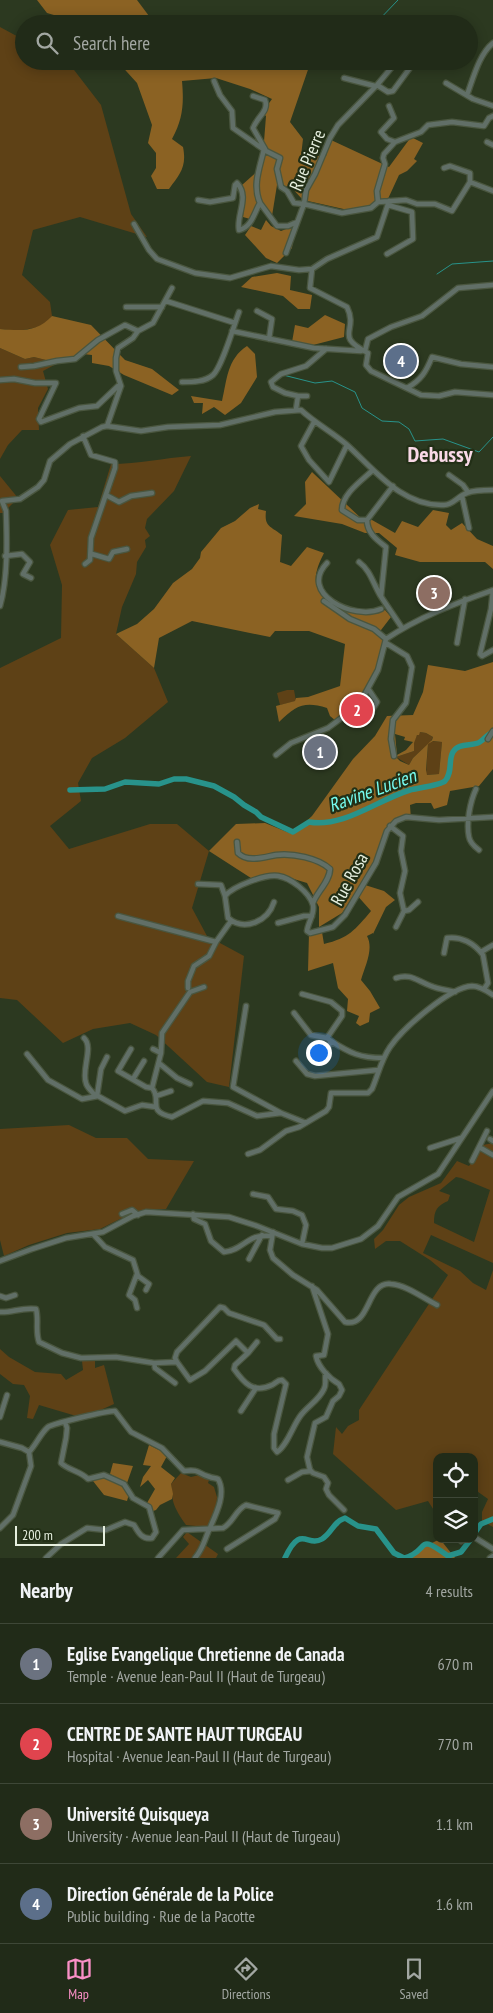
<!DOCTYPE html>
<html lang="en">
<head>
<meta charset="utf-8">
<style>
	:root { --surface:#212b18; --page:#293321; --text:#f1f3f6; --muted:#a2a7a2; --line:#3e4737; --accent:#fa8fc6 }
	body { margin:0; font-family:"PT Sans Narrow",sans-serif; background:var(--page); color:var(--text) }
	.controls { position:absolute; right:15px; bottom:15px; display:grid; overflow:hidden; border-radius:10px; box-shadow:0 2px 12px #0003 }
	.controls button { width:45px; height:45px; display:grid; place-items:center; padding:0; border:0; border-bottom:1px solid var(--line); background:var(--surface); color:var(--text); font:25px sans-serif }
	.scale { position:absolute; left:15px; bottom:12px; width:90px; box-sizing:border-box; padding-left:5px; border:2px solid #e6efdf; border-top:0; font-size:14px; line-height:18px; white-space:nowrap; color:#e6efdf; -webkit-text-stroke:4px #222f16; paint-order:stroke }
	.you { position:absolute; left:318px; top:1052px; width:18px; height:18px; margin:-12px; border:4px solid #fff; border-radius:50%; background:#1a73e8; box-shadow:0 0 0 8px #1a73e833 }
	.badge { display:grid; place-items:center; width:32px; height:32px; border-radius:50%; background:var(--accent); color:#fff; font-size:16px; font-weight:700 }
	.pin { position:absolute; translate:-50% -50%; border:2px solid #fff; box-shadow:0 1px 5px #0006 }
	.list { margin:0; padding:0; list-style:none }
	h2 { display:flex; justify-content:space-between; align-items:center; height:65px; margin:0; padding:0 20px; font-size:21px }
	h2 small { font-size:16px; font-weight:400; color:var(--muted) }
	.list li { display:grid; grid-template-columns:32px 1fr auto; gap:15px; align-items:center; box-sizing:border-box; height:80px; padding:0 20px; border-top:1px solid var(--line) }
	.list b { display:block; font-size:19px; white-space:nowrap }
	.list p { margin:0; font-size:16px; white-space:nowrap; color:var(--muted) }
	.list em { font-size:16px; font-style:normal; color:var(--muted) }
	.icon { flex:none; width:28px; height:28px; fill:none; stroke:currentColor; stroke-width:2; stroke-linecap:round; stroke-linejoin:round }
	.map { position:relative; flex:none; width:493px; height:1558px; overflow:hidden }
	.search { position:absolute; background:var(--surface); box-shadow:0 2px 12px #0003; left:15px; right:15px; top:15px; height:55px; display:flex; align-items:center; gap:12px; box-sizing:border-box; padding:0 18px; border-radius:28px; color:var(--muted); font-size:19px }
	.sheet { height:385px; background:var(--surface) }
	nav { display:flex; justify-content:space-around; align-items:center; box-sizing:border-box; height:70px; border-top:1px solid var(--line); background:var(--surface); font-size:14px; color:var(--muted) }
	nav a { display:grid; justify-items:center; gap:2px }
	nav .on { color:var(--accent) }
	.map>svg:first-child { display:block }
	.green { fill:#5e4116; fill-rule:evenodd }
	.forest { fill:#8b6223; fill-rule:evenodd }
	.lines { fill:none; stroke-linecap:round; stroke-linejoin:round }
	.stream { stroke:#28938b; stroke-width:1 }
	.river { stroke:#28938b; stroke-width:5.5 }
	.minor-casing { stroke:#4a563f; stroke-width:7 }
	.minor { stroke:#616f67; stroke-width:4.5 }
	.labels { text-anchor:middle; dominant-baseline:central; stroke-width:4.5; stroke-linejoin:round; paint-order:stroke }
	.street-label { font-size:18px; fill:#e6efdf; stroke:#222f16 }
	.water-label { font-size:19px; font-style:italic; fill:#76fbef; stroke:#222f16 }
	.district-label { font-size:22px; font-weight:bold; fill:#f9d9e7; stroke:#222f16 }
</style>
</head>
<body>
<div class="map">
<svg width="493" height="1558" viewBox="0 0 493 1558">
	<rect width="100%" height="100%" fill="#2c3920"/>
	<path class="green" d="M0,27l24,13v21h39l8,5 30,39 30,109 16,23 -67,-20 -47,13 -11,45 28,27 2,14 -9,10 -25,5 -18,-2z
		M0,348l25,11 9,-2 24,6 -15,8 5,18 -10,19 1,22h-17l-14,15 -8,14z
		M191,456l-17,35 -27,28 -2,9 5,8 -5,4 1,7 -9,15 -1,12 -14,33 -6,27 38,34 14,34 -43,36 -33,20 -14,25 3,18 -31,25 19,23 81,-25h27l32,27 -17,57 15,28 37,20 -15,131 -22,-5 -51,-47 -26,-12 -37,6 -30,14 -46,-43 -17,-2v-330l61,-30 1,-53 -12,-40 18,-35 30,-3 13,-43c27,0 53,-6 80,-8z
		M0,476l18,22 -15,15h-3z
		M287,690h7l2,11 -16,4 -3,-12z
		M420,732l6,1 7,4 -2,4 11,1 -3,32 -12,1 -1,-1 2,-30 -15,14 -4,7 -13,-8 18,-6c-1,-7 0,-14 6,-19z
		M69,1125l27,13h31l21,21 46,2 -28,48h-19l-15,4 -32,16 -33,4 -38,12 -25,11 -4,-16v-111z
		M493,1143v120l-62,-28 -8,18 37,18 13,12 13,7 7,-20v257l-11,-6v-9l6,-13 -14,-10v-32h-37v58l-9,-14 -32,9 -63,-56 3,-27 6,7 6,-8 11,-6v-10l89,-135 -18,-15 -30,-19h-14l-11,8 -1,-10 9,-9 16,-25 10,-8 32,-14 16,-22 12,5 14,-21zM456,1177l5,1 29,12 -16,52 -40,-19c0,-13 3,-17 14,-22l2,-6 -11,-4z
		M0,1349l9,8 26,15 26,2 5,6 17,-10 -1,-9h13v7l9,-3 10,39 -31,14 -44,-13 -6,14 -6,-1 3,-22 -6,-11 -11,-1 -13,-10z
		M181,1473l10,4 8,-2 10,5 -1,3 6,4 3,10 -2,31 -29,-3c-5,-7 -11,-16 -13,-24 -1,-5 -1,-11 -2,-17z
		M187,1532l31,22 -2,4h-40l13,-14 -6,-7z"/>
	<path class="forest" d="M37,0h100l18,24h-86l-5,-6 -17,-5z
		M117,61h194l-21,61 13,17 -2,17h25l5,-16 58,27 22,-30 12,6 -9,16 3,2 -10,10 -8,4 -12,26 -16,5 -23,4 -40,-9 -6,-2 -11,-12 -14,-2 -5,31 -13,-16 -9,19 -7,-2 2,-25 -3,-7 20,-18 4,-51 -4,-3 10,-14 -22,-10 -34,-11 -34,3c2,23 1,38 -10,58l11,8c4,20 -3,27 -14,42h-12l-6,-13 5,-8v-15l-8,-10 4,-18 -15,-42z
		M266,220l5,6 10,5 13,-5 -2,22 -15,15 -11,-5 -21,-23 6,-9 10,4z
		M277,273l14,3 -1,14 22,5 -2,14h-12l-15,-13 -42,-9 11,-10z
		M325,315l20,9 -1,13 -31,8 -21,-3 3,-17 13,3z
		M52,316l39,9 34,35 27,9 27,21 -7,5 -48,-20 -15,-9 -17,-3v-8l-9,-1 -25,9 -24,-6 -9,2 -25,-11v-19c22,2 37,3 52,-13z
		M247,346l8,8 2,23 -16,26 -16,12 -11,-8 -12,7 1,-11h-9l-3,-7 31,5c5,-21 5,-42 25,-55z
		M312,472l51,48h9l23,13 7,-12 16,6 15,-17 16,3 -3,12 5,5 11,-7 15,16 16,7v23l-8,-7h-65l-25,-7 2,-7 -18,-15h-14l-23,-9 -48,-8 12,-12 -1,-22z
		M259,504l-1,5 8,2c-2,16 5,15 16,24l-2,27 11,4 16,-19 17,6c-5,10 -11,23 -7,34 2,7 8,10 13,14 16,13 35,17 55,9l6,7 -13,17 5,4 -4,27 -23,42 -20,14 -6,-5 -3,-8c-22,-7 -31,-3 -48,14l-3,-16 19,-5 1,-3 12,-1 32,-11 5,-42 -36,-13h-34l-5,6 -78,-16 -33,17 -5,30 -38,-34 21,-10 17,-15 19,-26 19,-14 8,-11 1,-6 20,-24 14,-7 15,-13z
		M493,662v107l-14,17 -29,5 -3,14 -13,4 -3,-6h-15l-6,2 1,15 -13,1 -9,7 -24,57 19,6 11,9 -9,7 -13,27v-1l-6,3c7,13 -2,30 -6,44l9,11 10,17 -10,5 -1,9 -9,4 -4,-3 3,-7 -12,-5 1,-12 -10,-11 -5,-25 -25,8 1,-38 13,-1 2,12c25,-6 31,-14 47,-33l-16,-18 -13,20 -23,14v-20l-12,-24 -33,-10 -20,7 -45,-29 27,-27 29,-1 27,11 20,-18 41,-57 22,-23 12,-20 26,-1 10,-23 5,-27 37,6zM420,732l6,1 7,4 -1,3 -19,18 -4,7 -9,-4 -4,-4 18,-6v-8l3,-8h2zM395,734l10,3 -1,3 9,2 -7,8 -9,5zM433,741l9,1 -3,32 -12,1 -1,-5 2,-26z
		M149,1445l12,6 6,5 -6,11 14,11 -4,6 2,10 -1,5 -12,6 -4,5 -3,1 -6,-8 8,-14 -7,-9 -8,7 3,-10 8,-11 -8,-1z
		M113,1463l20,3 -6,17 -17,-9z
		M98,1477c13,-1 23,7 31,17l-2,7 -23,-6 -11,-14z
		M440,1539l15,19h-53z"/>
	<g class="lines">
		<path class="stream" d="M375,24l23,-24
			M437,274l15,-10 41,-3
			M283,375l32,8 17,-2 23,11 7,16 20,13 17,1 10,7 6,12 28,-2 36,13 14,-15"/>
		<path class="river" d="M70,790l35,-1 20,-7 34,2 15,-5h12l28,7 20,11 10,8 12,7 5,5 32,15 16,-10c35,6 68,-22 101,-32 8,-2 31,-5 35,-9 8,-9 3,-21 8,-29 5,-9 17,-6 25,-9 5,-2 9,-9 15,-11
			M474,1534l7,-10 12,-5
			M285,1558c16,-35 22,-10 37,-19 10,-6 11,-17 23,-21l13,8 18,3 18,24 10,5
			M405,1558c26,-8 10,-26 43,-2l13,-4 10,-13"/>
		<defs>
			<path id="minor" d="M344,78l31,8
				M214,81l6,14 12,16 1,17 33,23 14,7 -3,11 4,18 6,4 7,12 10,1 2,-14 9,-16 15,-36 8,-13 39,-40 20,-24
				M446,83l27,16 20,7
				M377,85l11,7 5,-1 22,-30
				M467,95c6,-16 12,-41 26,-52
				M253,96l12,4c4,11 -7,16 -12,28l12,21
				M389,106l5,12 -13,14 6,7 8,3
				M487,142l6,3
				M444,168l6,-2 20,7v9l23,9
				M198,200l12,2 23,-4 2,-13 2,-2c13,14 -1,32 2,47 13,-3 15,-17 21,-27l17,23h11l9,-4
				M389,201l-12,36 -50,22 -15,10 -2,19 37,19c12,25 -14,28 21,46l-2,12 5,6 50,24 18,1 16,-4 38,3
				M378,202l-1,-11 8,-27 -2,-6 1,-4 11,-12 26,-10 7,-7 24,-3 32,4 5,-8 4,-2
				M260,203c-8,-18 0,-36 4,-54
				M134,224l15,26 8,9 38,14 35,5 41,-12 28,4 13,-1
				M286,253l18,-49 38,9 29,-5 7,-6 28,-2 11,4h18l17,7 18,-29
				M387,254l26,-15 -1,-27 -24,-7
				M166,301l69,22
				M126,307h36
				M257,311l15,8 -3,20
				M232,331l82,17 47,3
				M365,351l3,-12 23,-12 31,-11 36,-28 35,-3
				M21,367l13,-1 23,-5 18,-2 23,-19 27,-15 13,6
				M0,380l14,-1 21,4h21l-17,36 2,3 38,-14 18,-2 21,-20h3l-14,40
				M182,382c10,0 23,0 31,-7 9,-8 21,-50 26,-63
				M121,386l-5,-15v-13l2,-10 15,-10 5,-7 15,-8 19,-35
				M407,388c14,-8 19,-16 25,-31l29,7 32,3
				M298,396h9
				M296,409l2,-13 -13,-3 -12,-6 -2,-5 10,-8 25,-8 20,-17
				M314,422l-13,24 8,14 20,22 18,-37
				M83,436l8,19 24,7v6l-24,70 -1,22 -5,4
				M449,475l14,10 5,7
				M106,495l13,7 12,-6 21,-3
				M462,496l7,32
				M367,520c0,13 10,20 19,27l-5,49
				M367,520h-9l-16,-10c0,-16 19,-29 31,-40
				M367,520l26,-34
				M92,554l17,5 4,-7 14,-3
				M5,556l17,-2 8,8 -7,12 8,4
				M359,562c11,8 14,21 21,33 7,11 15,22 22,33
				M327,563c-29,30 26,58 54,46
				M324,601l26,18 24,10 12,10
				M0,606c8,-28 7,-66 6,-95l-4,-10 18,-2 18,-12 6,-7 6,-19 20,-17 32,-17 5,-1 34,5 27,-4 52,-2 55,-13 26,-2c14,13 31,22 45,34 28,25 56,63 98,61 9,0 14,-9 23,-12 7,-3 18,-3 26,-3
				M386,643l21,13 5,11 -6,36 -13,17 -2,19 3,17
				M457,643l8,-44
				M368,717l9,-15 -8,-12
				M488,739l5,-8
				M276,755l15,-12 37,-15 31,-23 19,-35 8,-31c33,-22 70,-36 107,-49l-2,19 -11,45 2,2 11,-6
				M476,789c-6,13 -10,34 -7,48 1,6 6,10 10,13
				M390,826l13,10 -2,15 4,20 -5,22 4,18 -8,16
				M237,842l1,11c10,10 26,4 38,2 17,-2 42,3 54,14 0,12 -13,23 -17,34
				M198,884l23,1 4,11 3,22c17,14 40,3 46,-16
				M225,896c8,-10 41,-22 53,-20 13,2 31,16 35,29 2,9 -5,17 -6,26l3,2 23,-6 12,-12 31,-52 11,-32 9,-10 10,-4 33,3 54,-3
				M404,911l5,-1 9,-8
				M118,916l98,26
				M278,923l26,-7h8
				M481,952l12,-7
				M444,953l3,-15c14,-2 27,5 36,17l5,28 -4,6
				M396,978c15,-5 21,3 35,8 7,3 16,4 24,6
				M188,988v-7l6,-15 15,-10 7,-14 15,-21
				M302,994l29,8 11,9v5l-15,22 4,3
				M246,1006l-13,81 48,26
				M294,1013l17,22 16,3
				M84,1038c10,9 -3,32 2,45 1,5 7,9 9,13
				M131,1049l-13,22 28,16 6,1
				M153,1049l8,4 -9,35c11,12 -7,23 20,29l31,-16 25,2 29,13 24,-3 25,10
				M161,1053l1,-20 28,-41 14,-5
				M27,1054l21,26 34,19 16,-3 27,15 17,-6 14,2
				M324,1056l7,-15c19,12 29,17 52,17
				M296,1061l11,13 8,2 63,-6
				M160,1064l17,14 13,6
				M133,1079l11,-18
				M97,1096l4,-27 6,-12
				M156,1096l15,-5
				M487,1131l-8,16 14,8
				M490,1139l3,2
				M430,1148l31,-10
				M248,1154l12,-4 26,-19 13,-4 27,-16 3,-4 2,-14h37l4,-4c6,-14 9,-29 18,-42 13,-19 60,-60 82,-61 8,0 15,5 21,9
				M472,1161l7,-14
				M253,1194l15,3 8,12 17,2 9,4 4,10 -4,19
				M122,1214l10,-4 6,5
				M193,1214l1,5 11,5 6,17 13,11c21,-2 22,-19 48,-16
				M273,1232l-3,18 3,8 20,17 24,15 28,32c26,6 21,-41 46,-38 15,1 32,14 46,21
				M93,1234l12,13 28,13 5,16 11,8 -3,6
				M249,1259l13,-24
				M0,1261l32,-12 34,-11 37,-6 30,-16 13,-4 83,5 28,9 45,18 20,4h10l29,-9 17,-13 20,-29 40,-23 55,-83
				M137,1274l-8,21 6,5 2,8
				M312,1286l16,48 -4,21 -8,1c2,11 14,23 23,28l3,6 -3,6 -6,5 -7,16 -11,6 -8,34 3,13 3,3 11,4 4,6 -2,6 3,6 15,15
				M0,1296l6,2 9,-3
				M0,1312c11,1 22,-5 36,-3 3,11 -1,22 3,33l23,11 19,5 35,-1 38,6 23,-1 13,18 15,-9 31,-30 12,12 -13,12 -1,4c10,14 19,25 38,16 4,-2 5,-5 10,-5l4,4 -12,50v14l3,4c10,-6 16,-27 24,-37 7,-9 18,-15 23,-26 3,-5 0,-11 2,-16
				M248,1353l9,-11
				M177,1362l-2,-4 2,-6 43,-45 4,1 5,5 35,12 13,14h3
				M154,1363l1,5 20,15
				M241,1411l15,-23
				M0,1417l7,-22
				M0,1442l22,6 7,4
				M29,1452c7,-7 11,-18 19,-25 4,-3 61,-17 67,-16l16,21 31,16 22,23c18,-2 13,3 26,6 2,1 5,1 8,2 9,15 -3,37 -9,51 -5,11 -6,19 -14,28
				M288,1480l14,-8 9,-1
				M0,1528l13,-13 14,-38 4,-11 -2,-14
				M474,1537l19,12
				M461,1541l4,-2
				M46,1558l15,-14 26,-16 19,2 19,-8 9,3c4,7 8,15 18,13l4,-6 -7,-25 -16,-9 -9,-14 -20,-9 -16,4c-8,-8 -20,-9 -27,-16l5,-25 1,-10 -2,-6
				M158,1558l25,-28 40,-2c10,-5 13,-19 23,-23l32,8 -3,6 -48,30
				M490,1558l3,-2"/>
		</defs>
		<use href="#minor" class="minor-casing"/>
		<use href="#minor" class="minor"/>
	</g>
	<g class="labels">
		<g class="street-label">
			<text transform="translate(307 160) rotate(-67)">Rue Pierre</text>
			<text transform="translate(349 879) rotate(-61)">Rue Rosa</text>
		</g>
		<g class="water-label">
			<text transform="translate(372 790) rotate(-20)">Ravine Lucien</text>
		</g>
		<g class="district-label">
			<text x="440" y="454">Debussy</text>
		</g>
	</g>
</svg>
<div class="controls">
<button><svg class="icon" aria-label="locate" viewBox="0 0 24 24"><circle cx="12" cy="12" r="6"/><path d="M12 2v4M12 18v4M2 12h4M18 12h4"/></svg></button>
<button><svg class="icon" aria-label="layers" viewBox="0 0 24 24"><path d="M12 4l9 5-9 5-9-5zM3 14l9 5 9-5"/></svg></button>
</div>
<div class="scale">200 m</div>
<div class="you"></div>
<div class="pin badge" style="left:320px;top:752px;background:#6b7280">1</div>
<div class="pin badge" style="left:357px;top:710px;background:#e0444e">2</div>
<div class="pin badge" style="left:434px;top:593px;background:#8d6e63">3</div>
<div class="pin badge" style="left:401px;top:361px;background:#5c6f8a">4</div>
<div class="search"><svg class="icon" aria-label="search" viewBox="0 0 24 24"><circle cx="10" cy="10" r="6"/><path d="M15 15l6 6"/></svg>Search here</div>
</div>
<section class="sheet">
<h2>Nearby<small>4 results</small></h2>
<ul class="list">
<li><span class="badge" style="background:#6b7280">1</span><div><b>Eglise Evangelique Chretienne de Canada</b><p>Temple · Avenue Jean-Paul II (Haut de Turgeau)</p></div><em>670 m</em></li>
<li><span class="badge" style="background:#e0444e">2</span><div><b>CENTRE DE SANTE HAUT TURGEAU</b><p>Hospital · Avenue Jean-Paul II (Haut de Turgeau)</p></div><em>770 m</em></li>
<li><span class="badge" style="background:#8d6e63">3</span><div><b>Université Quisqueya</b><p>University · Avenue Jean-Paul II (Haut de Turgeau)</p></div><em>1.1 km</em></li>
<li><span class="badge" style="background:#5c6f8a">4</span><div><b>Direction Générale de la Police</b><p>Public building · Rue de la Pacotte</p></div><em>1.6 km</em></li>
</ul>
</section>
<nav>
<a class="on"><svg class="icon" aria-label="map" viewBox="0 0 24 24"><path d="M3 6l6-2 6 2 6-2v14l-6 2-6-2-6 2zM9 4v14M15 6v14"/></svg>Map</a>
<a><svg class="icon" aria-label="directions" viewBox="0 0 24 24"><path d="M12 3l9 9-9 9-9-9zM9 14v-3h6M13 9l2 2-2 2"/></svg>Directions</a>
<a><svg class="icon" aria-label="saved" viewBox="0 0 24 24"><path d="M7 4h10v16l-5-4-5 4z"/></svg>Saved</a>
</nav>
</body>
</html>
